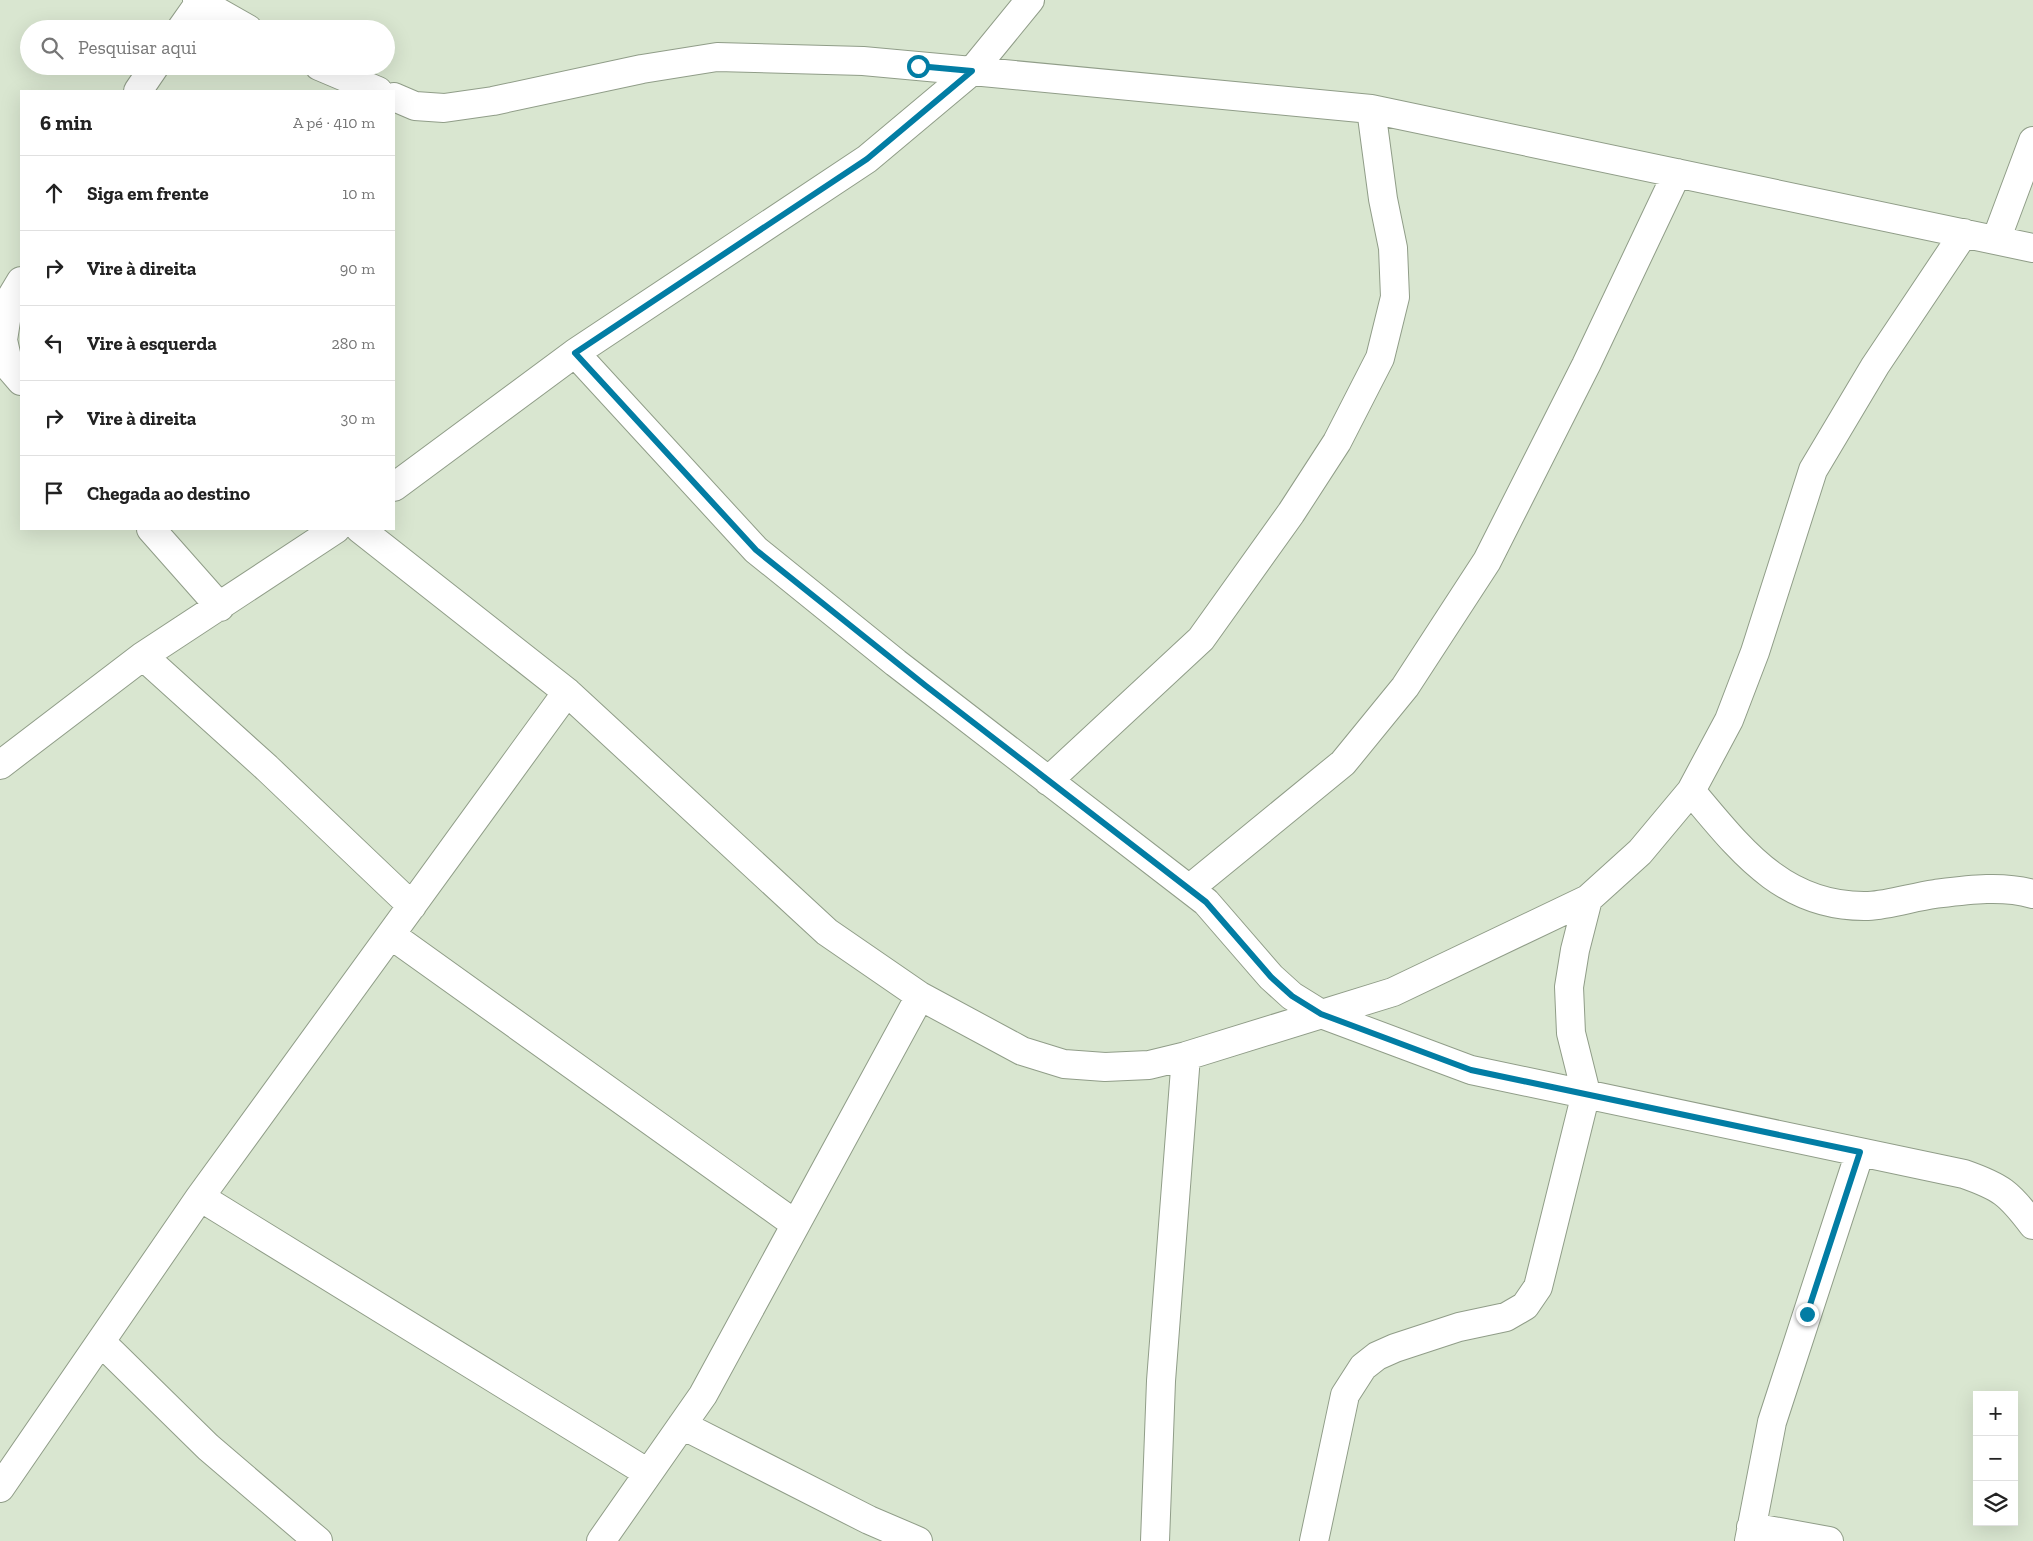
<!DOCTYPE html>
<html lang="pt">
<head>
<meta charset="utf-8">
<style>
	:root { --surface:#fff; --page:#f2f2f2; --text:#222; --muted:#767676; --line:#e0e0e0 }
	body { margin:0; font-family:"Zilla Slab",serif; background:var(--page); color:var(--text) }
	.controls { position:absolute; right:15px; bottom:15px; display:grid; overflow:hidden; border-radius:0px; box-shadow:0 5px 20px #0002 }
	.controls button { width:45px; height:45px; display:grid; place-items:center; padding:0; border:0; border-bottom:1px solid var(--line); background:var(--surface); color:var(--text); font:25px sans-serif }
	.stop { position:absolute; width:15px; height:15px; margin:-11px; border:4px solid #027da4; border-radius:50%; background:#fff }
	.stop.end { background:#027da4; border-color:#fff; box-shadow:0 1px 5px #0008 }
	.list { margin:0; padding:0; list-style:none }
	h2 { display:flex; justify-content:space-between; align-items:center; height:65px; margin:0; padding:0 20px; font-size:21px }
	h2 small { font-size:16px; font-weight:400; color:var(--muted) }
	.list li { display:grid; grid-template-columns:32px 1fr auto; gap:15px; align-items:center; box-sizing:border-box; height:75px; padding:0 20px; border-top:1px solid var(--line) }
	.list b { display:block; font-size:19px; white-space:nowrap }
	.list em { font-size:16px; font-style:normal; color:var(--muted) }
	.icon { flex:none; width:28px; height:28px; fill:none; stroke:currentColor; stroke-width:2; stroke-linecap:round; stroke-linejoin:round }
	.map { position:relative; flex:none; width:2033px; height:1541px; overflow:hidden }
	.search { position:absolute; background:var(--surface); box-shadow:0 5px 20px #0002; left:20px; top:20px; width:375px; height:55px; display:flex; align-items:center; gap:12px; box-sizing:border-box; padding:0 18px; border-radius:28px; color:var(--muted); font-size:19px }
	.panel { position:absolute; background:var(--surface); box-shadow:0 5px 20px #0002; left:20px; top:90px; width:375px; height:440px; border-radius:0px }
	.map>svg:first-child { display:block }
	.lines { fill:none; stroke-linecap:round; stroke-linejoin:round }
	.minor-casing { stroke:#909d88; stroke-width:30 }
	.minor { stroke:#fff; stroke-width:28 }
	.route { stroke:#027da4; stroke-width:6 }
</style>
</head>
<body>
<div class="map">
<svg width="2033" height="1541" viewBox="0 0 2033 1541">
	<rect width="100%" height="100%" fill="#d9e6d0"/>
	<g class="lines">
		<defs>
			<path id="minor" d="M197,0l51,29
				M181,29l19,-27
				M319,66l59,25
				M138,91l17,-25
				M394,97l21,9 29,2 49,-7 149,-32 75,-12 146,4 109,10 399,38 662,139
				M1996,240l37,-99
				M21,281l-12,20 -6,39 6,27 12,14
				M575,353l181,197 140,113 310,239 65,75 21,19 29,18 150,56 493,104c37,13 45,19 69,51
				M394,487l181,-134 292,-194 105,-88 58,-71
				M151,529l69,78
				M360,529l207,163 260,240 93,64 102,55 42,13 41,3 44,-2 37,-9 207,-64 195,-93 52,-47 51,-61 38,-71 26,-68 58,-182 62,-104 89,-133
				M143,656l124,112 145,138
				M0,765l143,-109 193,-127
				M1048,781l153,-142 90,-126 46,-71 43,-84 15,-61 -2,-49 -10,-49 -12,-90
				M1691,791c49,58 92,117 177,115 22,-1 45,-9 67,-12 32,-4 67,-9 98,0
				M1189,889l154,-126 62,-76 82,-126 99,-196 91,-192
				M391,935l404,289
				M200,1197l448,276
				M101,1342l107,105 110,94
				M682,1425l187,95 49,21
				M0,1488l200,-291 367,-505
				M1751,1527l78,14
				M601,1541l102,-146 217,-399
				M1155,1541l6,-160 25,-325
				M1314,1541l31,-146 18,-28 14,-11 18,-8 64,-21 47,-10 19,-11 13,-19 48,-194 -15,-60 -2,-46 6,-37 13,-51
				M1749,1541l23,-119 88,-270"/>
		</defs>
		<use href="#minor" class="minor-casing"/>
		<use href="#minor" class="minor"/>
	</g>
	<g class="lines">
		<path class="route" d="M918,66l54,5 -105,88 -292,194 181,197 170,136 280,216 65,75 21,19 29,18 150,56 389,82 -53,162"/>
	</g>
</svg>
<div class="controls">
<button>+</button>
<button>−</button>
<button><svg class="icon" aria-label="layers" viewBox="0 0 24 24"><path d="M12 4l9 5-9 5-9-5zM3 14l9 5 9-5"/></svg></button>
</div>
<div class="stop" style="left:918px;top:66px"></div>
<div class="stop end" style="left:1807px;top:1314px"></div>
<div class="search"><svg class="icon" aria-label="search" viewBox="0 0 24 24"><circle cx="10" cy="10" r="6"/><path d="M15 15l6 6"/></svg>Pesquisar aqui</div>
<section class="panel">
<h2>6 min<small>A pé · 410 m</small></h2>
<ul class="list">
<li><svg class="icon" aria-label="ahead" viewBox="0 0 24 24"><path d="M12 20V5M6 11l6-6 6 6"/></svg><div><b>Siga em frente</b></div><em>10 m</em></li>
<li><svg class="icon" aria-label="right" viewBox="0 0 24 24"><path d="M7 20v-9h11M14 6l5 5-5 5"/></svg><div><b>Vire à direita</b></div><em>90 m</em></li>
<li><svg class="icon" aria-label="left" viewBox="0 0 24 24"><path d="M17 20v-9H6M10 6l-5 5 5 5"/></svg><div><b>Vire à esquerda</b></div><em>280 m</em></li>
<li><svg class="icon" aria-label="right" viewBox="0 0 24 24"><path d="M7 20v-9h11M14 6l5 5-5 5"/></svg><div><b>Vire à direita</b></div><em>30 m</em></li>
<li><svg class="icon" aria-label="arrive" viewBox="0 0 24 24"><path d="M6 21V4h12l-3 4 3 4H6"/></svg><div><b>Chegada ao destino</b></div></li>
</ul>
</section>
</div>
</body>
</html>
